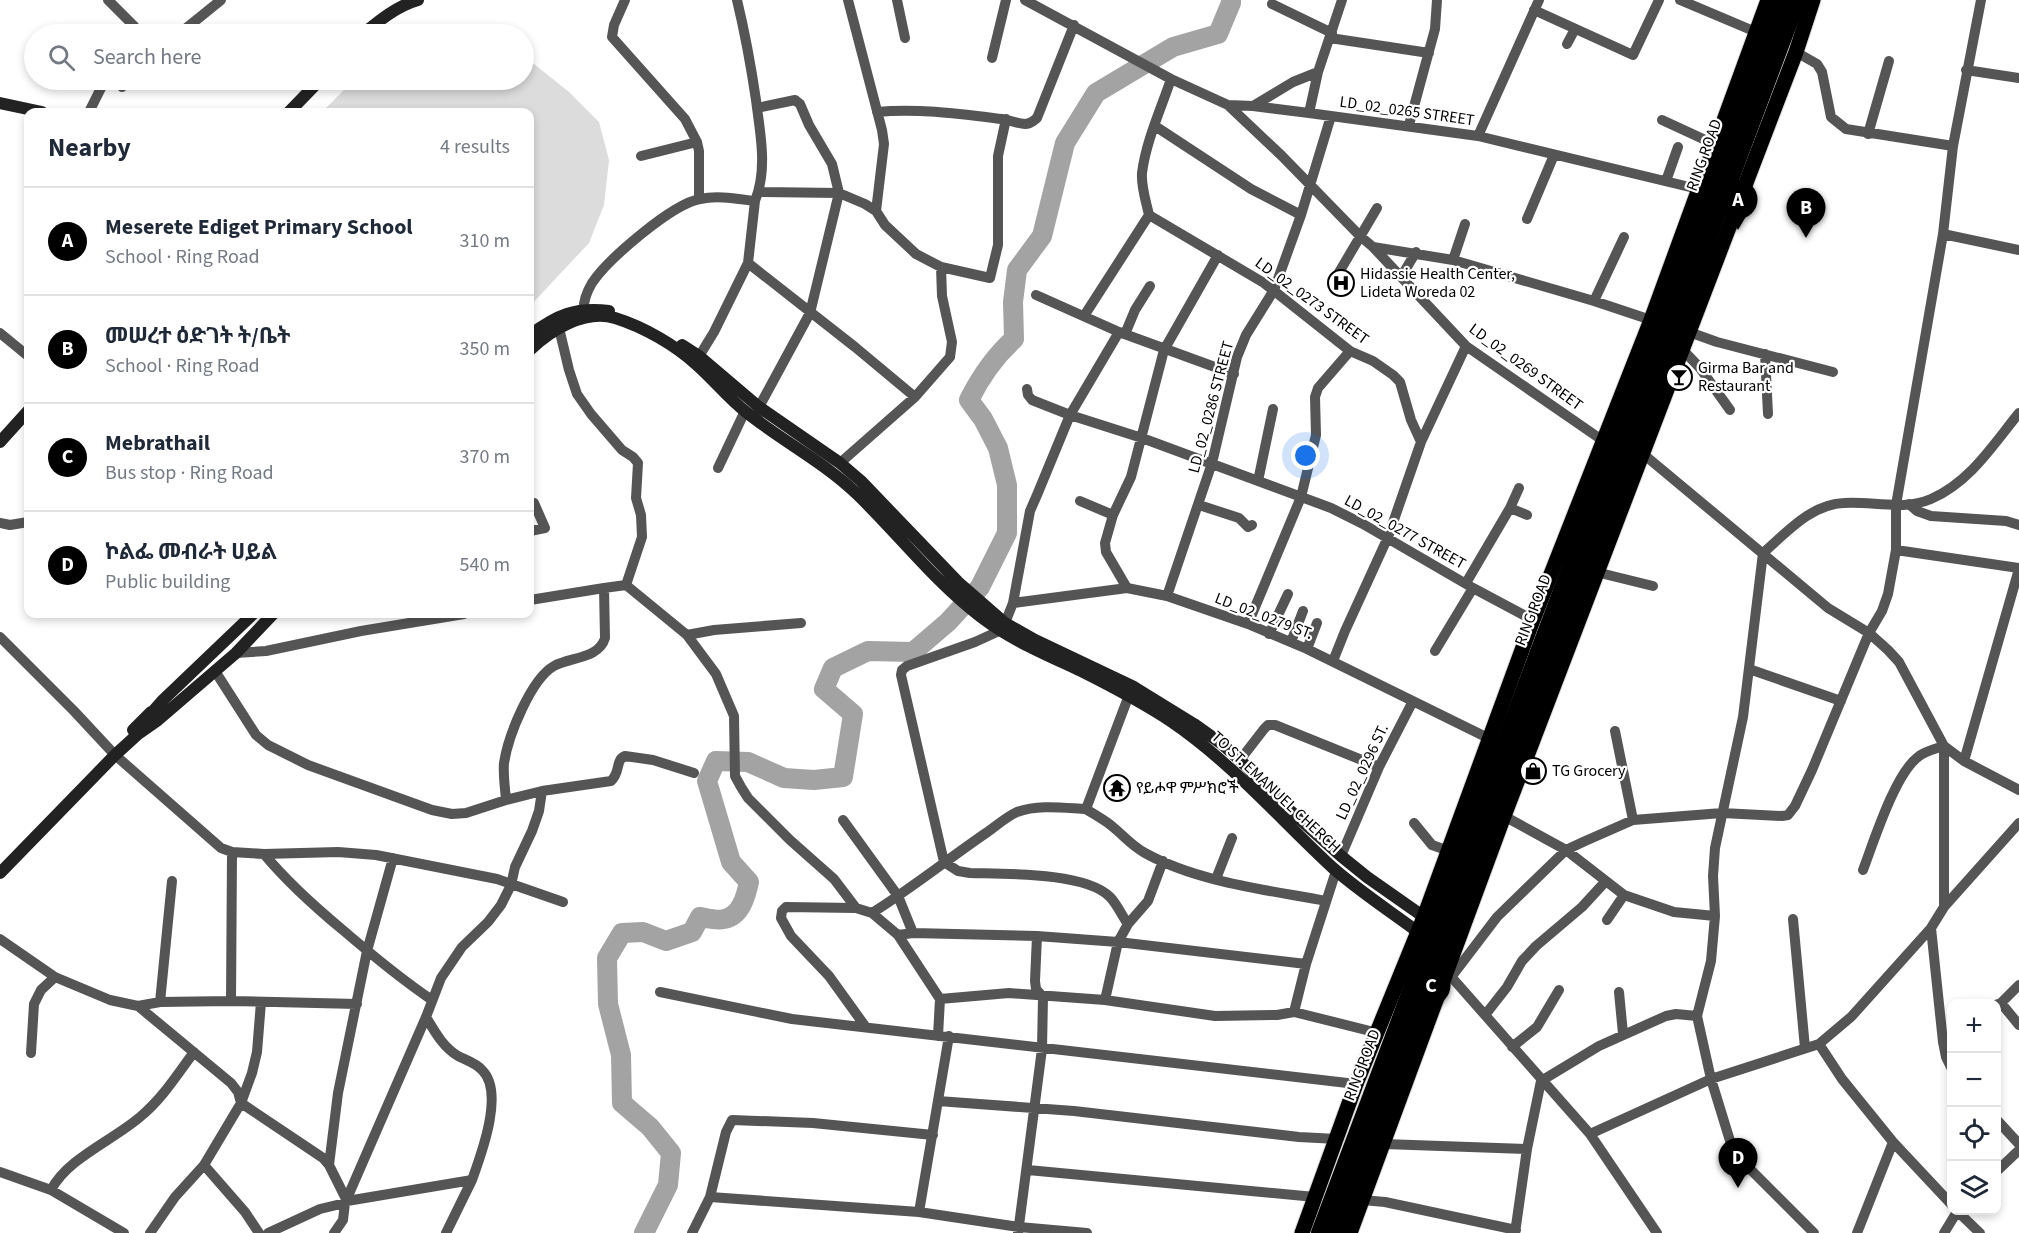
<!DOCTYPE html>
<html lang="en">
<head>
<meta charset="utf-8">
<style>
	:root { --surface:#fff; --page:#f6f6f7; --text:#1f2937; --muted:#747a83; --line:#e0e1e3; --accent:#000 }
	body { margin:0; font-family:"Source Sans 3","Noto Sans Ethiopic",sans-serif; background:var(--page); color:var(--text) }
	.controls { position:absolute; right:18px; bottom:18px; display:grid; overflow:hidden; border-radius:12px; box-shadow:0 3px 9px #0003 }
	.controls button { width:54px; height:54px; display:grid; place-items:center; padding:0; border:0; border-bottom:2px solid var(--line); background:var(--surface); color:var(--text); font:30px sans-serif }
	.you { position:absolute; left:1306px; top:456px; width:21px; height:21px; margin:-15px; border:4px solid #fff; border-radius:50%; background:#1a73e8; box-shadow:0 0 0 9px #1a73e833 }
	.badge { display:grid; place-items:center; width:39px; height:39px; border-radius:50%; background:var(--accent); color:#fff; font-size:20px; font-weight:700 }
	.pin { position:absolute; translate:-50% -50px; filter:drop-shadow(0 2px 3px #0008) }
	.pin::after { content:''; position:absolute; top:32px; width:21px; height:18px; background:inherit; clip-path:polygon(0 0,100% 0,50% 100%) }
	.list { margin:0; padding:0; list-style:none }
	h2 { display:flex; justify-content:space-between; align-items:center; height:78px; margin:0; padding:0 24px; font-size:26px }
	h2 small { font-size:20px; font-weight:400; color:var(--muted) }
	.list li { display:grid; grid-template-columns:39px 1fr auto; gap:18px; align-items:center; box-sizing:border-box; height:108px; padding:0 24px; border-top:2px solid var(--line) }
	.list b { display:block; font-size:22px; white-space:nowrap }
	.list p { margin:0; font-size:20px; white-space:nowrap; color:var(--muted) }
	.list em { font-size:20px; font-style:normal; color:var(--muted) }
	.icon { flex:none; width:33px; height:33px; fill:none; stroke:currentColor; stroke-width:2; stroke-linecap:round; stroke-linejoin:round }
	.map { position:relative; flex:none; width:2019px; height:1233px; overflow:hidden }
	.search { position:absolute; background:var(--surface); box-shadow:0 3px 9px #0003; left:24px; top:24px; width:510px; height:66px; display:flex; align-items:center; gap:15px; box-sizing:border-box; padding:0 21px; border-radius:33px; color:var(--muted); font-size:22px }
	.panel { position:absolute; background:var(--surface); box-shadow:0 3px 9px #0003; left:24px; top:108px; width:510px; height:510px; border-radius:12px }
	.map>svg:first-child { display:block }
	.green { fill:#dcdcdc }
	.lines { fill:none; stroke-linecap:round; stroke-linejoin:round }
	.river { stroke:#a3a3a3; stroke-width:20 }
	.primary-casing { stroke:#dbdbdb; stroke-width:17 }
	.highway-casing { stroke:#dbdbdb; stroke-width:20 }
	.street { stroke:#555; stroke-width:10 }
	.secondary { stroke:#222; stroke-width:12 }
	.primary { stroke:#000; stroke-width:15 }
	.highway { stroke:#000; stroke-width:18 }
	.labels { text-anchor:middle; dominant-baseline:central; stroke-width:4.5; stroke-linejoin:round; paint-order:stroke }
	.street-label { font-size:16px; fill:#000; stroke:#fff }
	.poi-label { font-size:16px; fill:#000; stroke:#fff; text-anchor:start }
</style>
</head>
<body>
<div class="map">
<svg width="2019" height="1233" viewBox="0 0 2019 1233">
	<rect width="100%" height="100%" fill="#fff"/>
	<path class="green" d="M524,56l45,36 30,30 10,38 -5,45 -15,38 -59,63v-194h-208l32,-32h170z"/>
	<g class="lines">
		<path class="river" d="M644,1233l24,-48 3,-32 -21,-26 -28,-24 -1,-48 -13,-51 -1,-46 15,-25 21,-1 23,9 26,-9 8,-15c7,1 17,4 24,2 17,-3 22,-23 25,-37l-18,-20 -24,-81 9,-20 32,1 36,16 30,2 29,-3 10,-63 -29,-25 9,-21 35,-17 45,1 35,-30 32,-35 27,-54v-48l-9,-37 -15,-29 -14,-19c12,-24 25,-43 45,-61l-1,-37 4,-32 25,-34 23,-93 31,-50 77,-46 45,-13 13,-31v-3"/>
		<defs>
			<path id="primary" d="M1302,1233l54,-149 68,-167 109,-297 118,-300 117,-320
				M1350,1233l154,-417 292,-764 17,-52"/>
			<path id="highway" d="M1320,1233l372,-987 90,-246
				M1335,1233c153,-411 309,-822 462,-1233"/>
		</defs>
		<use href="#primary" class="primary-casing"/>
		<use href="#highway" class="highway-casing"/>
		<path class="street" d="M108,0l26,26 2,3 -3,5
			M625,0l-11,25 -2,12 73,82 12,23 2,9v48
			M848,0l34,130 2,14 -8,67
			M897,0l8,38
			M1025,0l146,79 57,26 54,51 78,80 13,11 93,99 136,94
			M1680,0l76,32
			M1272,4l60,29
			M1534,10l99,45 26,-55
			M179,34l42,-34
			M1330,38l99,15
			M1567,44l8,-15
			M1796,52l21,12 5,8 9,45 15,12 107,17
			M992,58l14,-58
			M1966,70l53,8
			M122,87l6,-7
			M1228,105l25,1 56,7 169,23 220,53
			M1253,106l40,-24 25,-10
			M757,108l38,-8 5,4 9,21 23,39 7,29 -29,120 -51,94
			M89,112l16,-32
			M877,112c41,-4 84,2 125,7 8,1 16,5 23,5 6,0 8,-3 12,-6l37,-93
			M1309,113l9,-41 24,-72
			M1662,120l52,24
			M1409,125l26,-96 2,-29
			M1155,126l96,63 50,26
			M1868,134l21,-73
			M1478,136l61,-136
			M641,156l56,-14
			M1666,181l12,-34
			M759,192l80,1 26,11 11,7 9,14 31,29 25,13 49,11 8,-33v-89l8,-37
			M1149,215l115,68 86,68 23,10 20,14 7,7 11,38 10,22
			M1527,219l27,-64
			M1943,234l76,16
			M1373,247l80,13 141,41 57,19
			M1453,260l12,-36
			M748,263l107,84 60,50
			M1338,274l39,-66
			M1401,277l15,-25
			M1036,295l83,37 115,42
			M1594,301l30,-64
			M1084,316l65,-101c-3,-14 -8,-28 -7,-42 4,-32 19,-64 29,-94
			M584,318c-2,-12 2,-25 8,-35 16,-24 80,-79 108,-84 18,-4 38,0 55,2
			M559,328l10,42 8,24 14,20 31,36 11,7 5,6 -2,35 5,17 1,22 -16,48
			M1119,332l-49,83 -33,80 -7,16 -17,92 -8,20 -6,8 -24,11 -68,24 -5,4 -1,5 43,187 14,9 12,2c34,1 116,-1 140,24 7,7 12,19 18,27
			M1689,332l28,10 116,30
			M0,333l28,23
			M1125,334l10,-24 15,-24
			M1683,350l17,18 30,42
			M1765,354l3,60
			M695,363l19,-31 34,-69 7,-62c13,-33 5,-68 1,-101 -5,-34 -11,-67 -19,-100
			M1027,389l1,6 4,5 38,15 72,23 189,70 32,16 110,64 60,32
			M1642,453l186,155 41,25 19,17 11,12 45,84 20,15 55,29
			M840,463l75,-66 35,-40 2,-15 -10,-46 -1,-29
			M718,468l27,-57
			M1258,481l15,-72
			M1080,501l33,14
			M1909,504l8,7 14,5 75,5 13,4
			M1199,505l40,13 9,9 4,-2
			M1510,508l17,7
			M0,523l10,2 18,-3
			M530,531l15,-3 -11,-25
			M1896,550l123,18
			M1596,572l57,14
			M1466,583l44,-75 9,-20
			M604,588l22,-3 61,50 27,-5 87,-7
			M1127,588l-21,-36 -1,-9 8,-28 18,-38 33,-127 54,-95
			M1167,596l45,-133 25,-106 9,-22 28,-45 27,-75 30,-99
			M1013,603l114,-15 40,8 81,28 59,25 181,89
			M1248,624l53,-127 15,-62 -1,-38 3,-9 32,-37
			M1269,634l19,-40
			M687,635l29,39 18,42 1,60 6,11 7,11 42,42 44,39 22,29 16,5 26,22 42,64 -2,37
			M0,637l74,74 41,44 106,93 11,4 32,2 74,-2 38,3 121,24 66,23
			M1291,642l12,-31
			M1307,649l10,-26
			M1435,651l38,-63
			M236,653l30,-2 95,-20 103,-17
			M1333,661l12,-30 43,-94 33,-95 45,-96
			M1749,669l92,32
			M215,671l41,64 12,10 40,20 124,45 20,4 14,-1 40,-13 36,-9 -3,20 -7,20 -17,36 -4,18 -10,20 -13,17 -26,25 -21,31 -15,39 -81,186 -2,17 -9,13
			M1129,695l-43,114c9,6 19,11 27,18 11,9 19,19 32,26 52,29 123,37 181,48
			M1615,731l18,89
			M1240,760l24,-31 4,-4h7l104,42
			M1964,761l55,-192
			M542,791l69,-10c10,-9 4,-21 14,-25l28,4 41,13
			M506,800c-1,-12 -3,-26 -2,-37 4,-27 27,-84 50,-97 16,-9 45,-7 51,-28l-1,-50 -74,12
			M1504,816l62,34 58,45 50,17 41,4 -4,45 -14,55 -21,-2 -10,2 -67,30 -58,35 -14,68 -12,84
			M843,820l55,76 15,37
			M1414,823l18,22 17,6
			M264,854c24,29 51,53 80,77 28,24 57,48 88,69
			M1341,856l38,-89 34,-66
			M1863,870c11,-29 32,-96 55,-113 7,-6 17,-8 26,-11v161
			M1216,879l16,-41
			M856,908l-70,-1 -4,4 -1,7 10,18 38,40 36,50
			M872,913c40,-25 76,-54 114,-80 10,-7 20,-16 31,-21 21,-8 48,-4 69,-3
			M1715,916l-2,-40 2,-28 28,-131 20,-164c23,-20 48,-49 81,-50 28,-2 59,8 87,-4 39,-17 62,-54 88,-86
			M1793,919l12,129
			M1607,920l17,-25
			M1931,928l12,114 3,15 6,12
			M898,935l15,-2 124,3
			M0,939l55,38 55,23 28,6 22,-4 71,-1 126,3
			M1447,972l143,162 67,99
			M1452,976l45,-59 69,-67 17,-8 50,-22 89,-7 60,3 6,-1 7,-9 17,-36 57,-137 13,-22 6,-17 8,-44v-45l47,-271 10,-88 28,-146
			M660,992l132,27 564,65
			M1619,992l4,42
			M940,999l69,-6 96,7 110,16 62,-1 17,-3 84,21
			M1105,1000l13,-58 10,-18 20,-23 15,-40
			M231,1001l1,-149
			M160,1002l12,-121
			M2001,1003l18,-18
			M1996,1005l5,-2 18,22
			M138,1006l93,77 7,9 3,11 82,55 6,7 18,36 125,-21 -26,53
			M1294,1012l12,-48
			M1485,1015l22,-28 15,-26 14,-15 46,-39 23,-25
			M1697,1016l14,63 108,-35 32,-27 80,-89 13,-21 75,-84
			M426,1017c9,15 17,30 32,39 8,4 18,7 24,14 23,22 -1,85 -10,110
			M1819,1044l23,35 51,63
			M1512,1047l25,-20 22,-37
			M31,1053l3,-49 7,-14 14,-13
			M938,1101l136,10 225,26 38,2
			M1996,1119l23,25
			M1590,1134l121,-55 20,65 6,12 77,77
			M1384,1144l143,5
			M204,1165l41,47 14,21
			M329,1165l9,-72 29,-142 26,-93
			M1028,1170l287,27
			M0,1172l51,18 73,43
			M1996,1172l23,-22
			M51,1190c17,-32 61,-49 89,-73 22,-18 37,-42 54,-65
			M710,1197l209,15 100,15 68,6
			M1362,1200l23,2 131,28
			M1956,1210l24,23
			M919,1212l30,-176
			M150,1233l25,-36 29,-32 37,-62 11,-30 5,-21 4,-50
			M268,1233l52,-24 25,-6
			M692,1233l18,-36 16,-65 6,-12 81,3 120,12
			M1018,1233l24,-184 1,-52 -7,-8 -1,-8 2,-45 81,6 188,22 30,-93
			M1857,1233l36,-91 59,63
			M1944,1233l14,-23"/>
		<path class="secondary" d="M363,34c17,-14 34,-28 55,-34
			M0,103l42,9
			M289,112l31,-32
			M530,335c27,-20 45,-28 79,-24
			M682,345l17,11 60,51 81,56 21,18 97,101 47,41 30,17 99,47 60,37 28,20 18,16 46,47 55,49 26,21 57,40
			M530,350c21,-20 55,-41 85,-32 29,9 60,27 82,47 17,15 31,33 49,47 36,29 78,50 112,83 41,40 77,87 123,122 30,23 64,37 98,53 32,16 63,32 93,52 60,41 108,97 161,146 26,23 57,43 85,64
			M0,442l28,-31
			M148,717l15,-17 90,-86
			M133,730l18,-18
			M0,873l115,-118 23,-21 20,-14 78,-67 37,-39"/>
		<use href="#primary" class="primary"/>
		<use href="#highway" class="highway"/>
	</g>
	<defs>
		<symbol id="hospital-ring" viewBox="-11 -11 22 22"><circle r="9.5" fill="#fff" stroke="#000" stroke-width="1.5"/><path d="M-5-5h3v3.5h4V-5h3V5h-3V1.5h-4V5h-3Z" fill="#000"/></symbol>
		<symbol id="bar-ring" viewBox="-11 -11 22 22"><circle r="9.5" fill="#fff" stroke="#000" stroke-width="1.5"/><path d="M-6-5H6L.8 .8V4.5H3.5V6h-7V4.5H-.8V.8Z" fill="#000"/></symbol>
		<symbol id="shop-ring" viewBox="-11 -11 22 22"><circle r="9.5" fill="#fff" stroke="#000" stroke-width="1.5"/><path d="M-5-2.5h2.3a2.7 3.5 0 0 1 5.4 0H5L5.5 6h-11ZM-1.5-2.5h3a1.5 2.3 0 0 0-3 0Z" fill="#000"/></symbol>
		<symbol id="temple-ring" viewBox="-11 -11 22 22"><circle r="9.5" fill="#fff" stroke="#000" stroke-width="1.5"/><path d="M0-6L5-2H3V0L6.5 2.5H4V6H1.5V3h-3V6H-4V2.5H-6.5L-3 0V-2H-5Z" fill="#000"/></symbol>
	</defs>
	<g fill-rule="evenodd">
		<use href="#hospital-ring" x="1326" y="268" width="30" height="30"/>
		<use href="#bar-ring" x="1664" y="362" width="30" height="30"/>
		<use href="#shop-ring" x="1518" y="756" width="30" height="30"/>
		<use href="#temple-ring" x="1102" y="773" width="30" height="30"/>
	</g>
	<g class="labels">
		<g class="street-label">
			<text transform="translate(1407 111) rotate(8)">LD_02_0265 STREET</text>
			<text transform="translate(1704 155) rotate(-70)">RING ROAD</text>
			<text transform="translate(1312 301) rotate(36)">LD_02_0273 STREET</text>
			<text transform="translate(1526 367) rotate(36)">LD_02_0269 STREET</text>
			<text transform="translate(1211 407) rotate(-75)">LD_02_0286 STREET</text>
			<text transform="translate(1405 532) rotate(29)">LD_02_0277 STREET</text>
			<text transform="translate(1533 610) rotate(-69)">RING ROAD</text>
			<text transform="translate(1264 616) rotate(21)">LD_02_0279 ST.</text>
			<text transform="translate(1362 772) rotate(-65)">LD_02_0296 ST.</text>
			<text transform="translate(1276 792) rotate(43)">TO ST. EMANUEL CHERCH</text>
			<text transform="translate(1362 1065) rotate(-69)">RING ROAD</text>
		</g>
		<g class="poi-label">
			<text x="1360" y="274">Hidassie Health Center,<tspan x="1360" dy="18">Lideta Woreda 02</tspan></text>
			<text x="1698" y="368">Girma Bar and<tspan x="1698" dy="18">Restaurant</tspan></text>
			<text x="1552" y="771">TG Grocery</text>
			<text x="1136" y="788">የይሖዋ ምሥክሮች</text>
		</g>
	</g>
</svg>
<div class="controls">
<button>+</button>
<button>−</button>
<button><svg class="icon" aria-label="locate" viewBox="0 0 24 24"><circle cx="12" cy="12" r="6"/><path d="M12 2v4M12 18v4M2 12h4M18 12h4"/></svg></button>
<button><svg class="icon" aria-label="layers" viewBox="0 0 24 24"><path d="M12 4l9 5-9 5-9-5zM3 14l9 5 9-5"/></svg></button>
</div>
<div class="you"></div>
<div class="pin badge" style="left:1738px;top:230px">A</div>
<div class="pin badge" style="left:1806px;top:238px">B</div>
<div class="pin badge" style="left:1431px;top:1016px">C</div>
<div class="pin badge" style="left:1738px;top:1188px">D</div>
<div class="search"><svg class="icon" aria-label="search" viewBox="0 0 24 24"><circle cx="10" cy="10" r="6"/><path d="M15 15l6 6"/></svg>Search here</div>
<section class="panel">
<h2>Nearby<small>4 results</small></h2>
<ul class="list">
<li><span class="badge">A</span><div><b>Meserete Ediget Primary School</b><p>School · Ring Road</p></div><em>310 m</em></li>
<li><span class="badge">B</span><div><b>መሠረተ ዕድገት ት/ቤት</b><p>School · Ring Road</p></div><em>350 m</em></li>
<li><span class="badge">C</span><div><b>Mebrathail</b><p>Bus stop · Ring Road</p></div><em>370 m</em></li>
<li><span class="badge">D</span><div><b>ኮልፌ መብራት ሀይል</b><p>Public building</p></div><em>540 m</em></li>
</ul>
</section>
</div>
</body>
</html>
